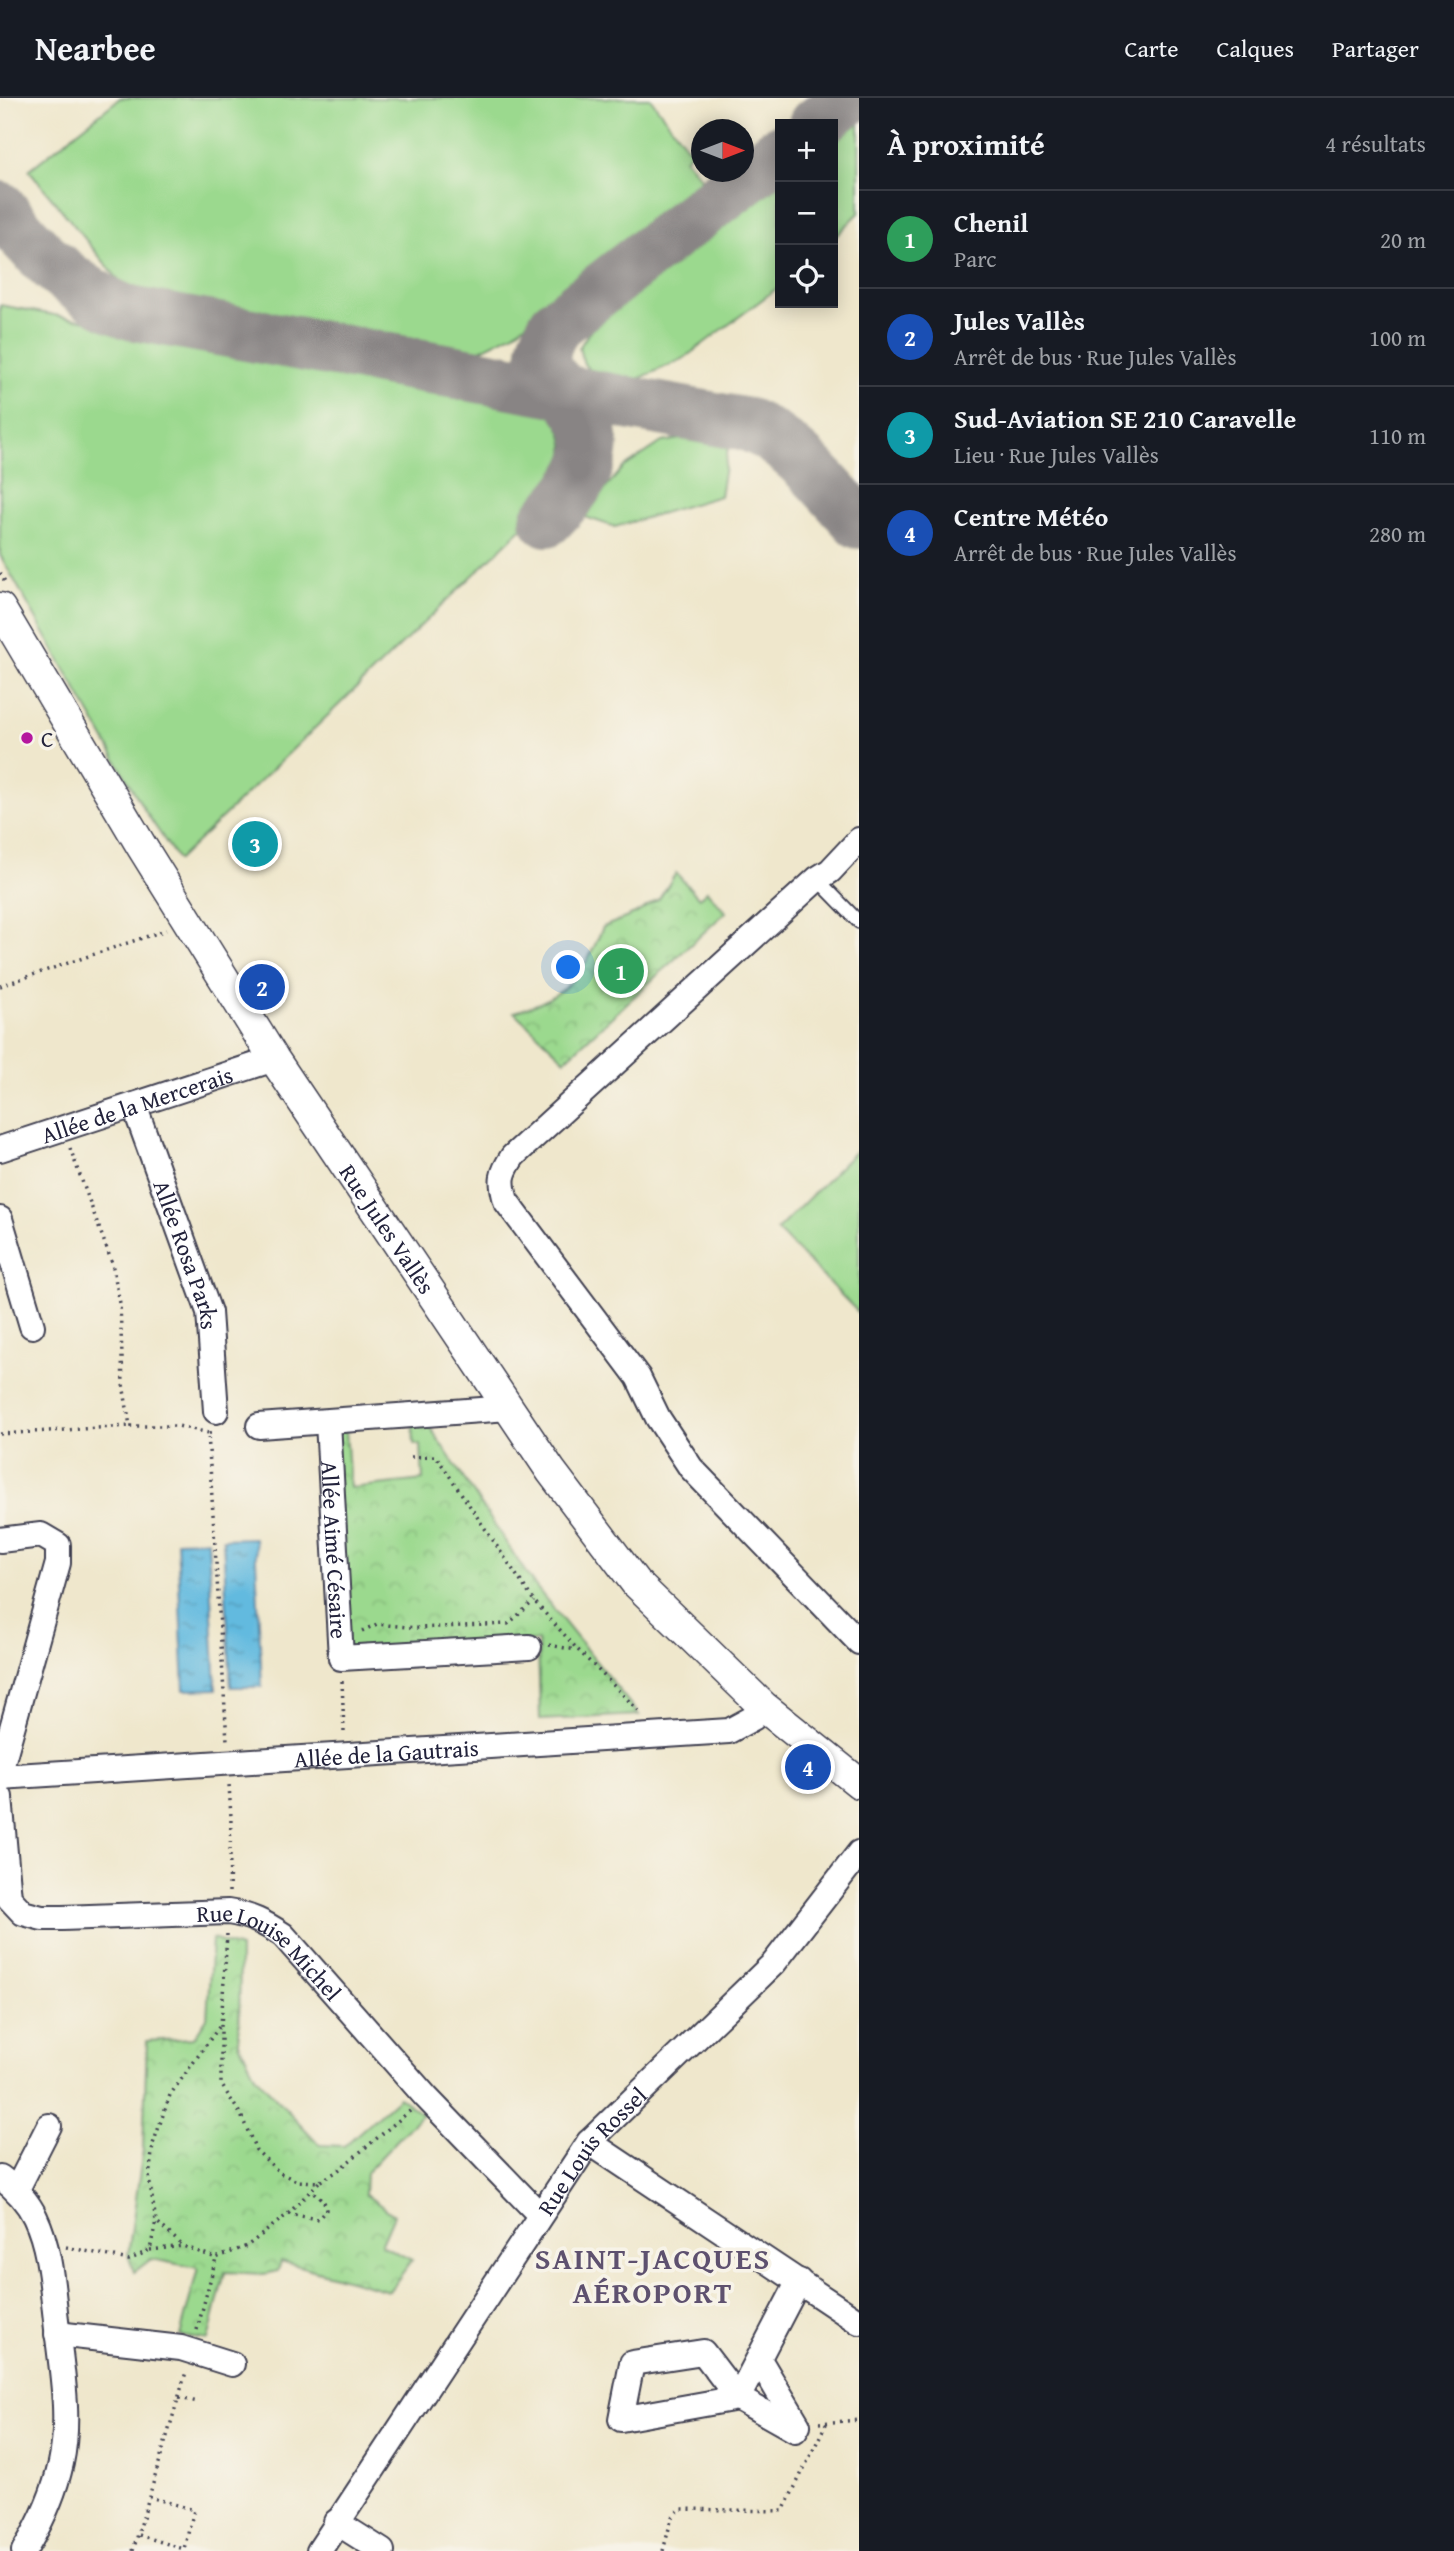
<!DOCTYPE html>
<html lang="fr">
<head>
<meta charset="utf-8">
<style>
	:root { --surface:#171b24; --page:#20242c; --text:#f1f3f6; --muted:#9ea1a6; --line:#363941; --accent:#d690ce }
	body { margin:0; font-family:"Gentium Book Plus",serif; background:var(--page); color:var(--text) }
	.controls { position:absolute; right:21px; top:21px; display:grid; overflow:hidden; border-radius:0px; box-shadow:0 4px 18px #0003 }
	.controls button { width:63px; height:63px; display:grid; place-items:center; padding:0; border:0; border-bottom:2px solid var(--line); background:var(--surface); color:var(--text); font:35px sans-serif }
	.compass { position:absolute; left:691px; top:21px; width:63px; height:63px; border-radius:50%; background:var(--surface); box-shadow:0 4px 18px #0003; rotate:90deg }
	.you { position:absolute; left:569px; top:870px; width:24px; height:24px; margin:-18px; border:5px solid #fff; border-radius:50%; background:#1a73e8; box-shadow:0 0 0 10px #1a73e833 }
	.badge { display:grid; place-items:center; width:46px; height:46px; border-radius:50%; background:var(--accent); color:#fff; font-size:23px; font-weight:700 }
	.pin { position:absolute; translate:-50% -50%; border:4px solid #fff; box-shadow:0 2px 7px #0006 }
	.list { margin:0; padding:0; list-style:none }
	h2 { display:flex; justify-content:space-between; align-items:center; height:91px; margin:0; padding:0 28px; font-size:30px }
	h2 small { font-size:23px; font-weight:400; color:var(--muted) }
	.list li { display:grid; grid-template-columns:46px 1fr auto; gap:21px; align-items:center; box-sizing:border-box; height:98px; padding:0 28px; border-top:2px solid var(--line) }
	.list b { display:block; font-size:26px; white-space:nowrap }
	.list p { margin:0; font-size:23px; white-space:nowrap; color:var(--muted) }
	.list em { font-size:23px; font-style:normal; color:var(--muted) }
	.icon { flex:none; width:38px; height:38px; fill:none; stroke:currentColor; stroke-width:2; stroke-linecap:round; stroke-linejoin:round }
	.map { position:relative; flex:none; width:859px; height:2453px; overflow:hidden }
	header { display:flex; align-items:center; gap:42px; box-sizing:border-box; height:98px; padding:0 35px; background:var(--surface); border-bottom:2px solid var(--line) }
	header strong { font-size:33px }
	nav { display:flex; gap:38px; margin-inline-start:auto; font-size:24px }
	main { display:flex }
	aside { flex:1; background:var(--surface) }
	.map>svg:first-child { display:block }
	.grass { fill:#9bd98e; stroke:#5e7e64; stroke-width:2 }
	.park { fill:url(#park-crowns); stroke:#5e7e64; stroke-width:2 }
	.water { fill:url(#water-ripples); stroke:#426e8d; stroke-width:2 }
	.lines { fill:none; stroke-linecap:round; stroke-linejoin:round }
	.taxiway { stroke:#888484; stroke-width:54 }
	.service-casing { stroke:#414051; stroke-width:16 }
	.minor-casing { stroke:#414051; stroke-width:28 }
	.tertiary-casing { stroke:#414051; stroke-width:33 }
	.path { stroke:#414051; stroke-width:3.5; stroke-dasharray:2 5; stroke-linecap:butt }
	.service { stroke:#fff; stroke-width:12 }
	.minor { stroke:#fff; stroke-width:24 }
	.tertiary { stroke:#fff; stroke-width:30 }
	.poi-dot { fill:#b5179e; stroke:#f7f3e8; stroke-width:2.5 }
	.labels { text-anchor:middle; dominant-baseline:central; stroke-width:7; stroke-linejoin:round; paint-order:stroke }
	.poi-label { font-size:23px; fill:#22223b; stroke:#f7f3e8; text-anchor:start }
	.street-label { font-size:23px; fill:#22223b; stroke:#f7f3e8 }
	.district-label { font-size:30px; font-weight:bold; letter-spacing:2px; fill:#5e516f; stroke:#f7f3e8 }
</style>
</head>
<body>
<header>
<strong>Nearbee</strong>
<nav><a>Carte</a><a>Calques</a><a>Partager</a></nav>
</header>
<main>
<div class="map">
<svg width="859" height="2453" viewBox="0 0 859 2453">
	<defs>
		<pattern id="park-crowns" width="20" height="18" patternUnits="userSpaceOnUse" patternTransform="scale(1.75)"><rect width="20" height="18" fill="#9bd98e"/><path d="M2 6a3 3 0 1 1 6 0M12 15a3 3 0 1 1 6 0" fill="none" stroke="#85ba7b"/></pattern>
		<pattern id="water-ripples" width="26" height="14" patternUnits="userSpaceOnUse" patternTransform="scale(1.75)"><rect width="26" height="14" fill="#62badf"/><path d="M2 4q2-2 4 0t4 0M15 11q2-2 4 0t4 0" fill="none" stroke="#5097b6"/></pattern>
	</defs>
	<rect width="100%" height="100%" fill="#f7f3e8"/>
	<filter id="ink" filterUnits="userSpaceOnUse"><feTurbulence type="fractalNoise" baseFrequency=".0143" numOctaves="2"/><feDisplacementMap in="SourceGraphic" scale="14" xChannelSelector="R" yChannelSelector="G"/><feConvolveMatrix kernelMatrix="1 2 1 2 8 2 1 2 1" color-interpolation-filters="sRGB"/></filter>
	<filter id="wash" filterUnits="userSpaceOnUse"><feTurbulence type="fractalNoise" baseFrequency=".00686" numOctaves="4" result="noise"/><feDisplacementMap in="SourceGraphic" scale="28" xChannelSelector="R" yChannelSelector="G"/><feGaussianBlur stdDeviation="1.57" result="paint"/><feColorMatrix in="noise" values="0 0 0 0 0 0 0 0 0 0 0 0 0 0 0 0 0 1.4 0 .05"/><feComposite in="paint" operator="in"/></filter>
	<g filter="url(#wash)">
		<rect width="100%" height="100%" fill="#efe7cc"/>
		<path class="grass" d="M120,0h530l41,54 -6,7 18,21 -189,153 -48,24 -328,-61 -17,-13 -92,-113z
			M859,22v93l-26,26v-98z
			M780,84v104l-97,73 -47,21 -37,2 -15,-18 -5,-16 13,-20z
			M0,207l535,99c5,4 13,9 18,14 22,27 8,60 -6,86l-369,356 -33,-49 -145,-256z
			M700,338l29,6 -9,54 -105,31 -33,-11 41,-48 39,-26z
			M859,1050v165l-82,-83z"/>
		<path class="park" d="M676,775l23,25 8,-7 19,21 -161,148 -51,-48c53,-15 68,-35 89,-85l32,-13 24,-15z
			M426,1323l106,161 107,133 -99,5 -2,-79 -192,9 -13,-219 13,-1 4,58 73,-8 -2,-35 -7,-1 -1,-20z
			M212,1841l28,9 -1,95 17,34 64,68 24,1 55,-49 23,17 -56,59 -1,21 29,21 -13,30 31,15 -23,31 -108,-30 -3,10 -14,3 -39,-2 -17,68 -28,-4 18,-68 -47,-9 -17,13 -6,-17 15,-106 4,-108 47,-3 13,-20z"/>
		<path class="water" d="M255,1440l7,149h-31l-8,-148z
			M208,1442l8,149 -32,1 -7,-149z"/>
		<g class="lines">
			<path class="taxiway" d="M815,26l34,-26
				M0,110c34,44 76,85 130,105l619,112c45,19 77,62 110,97
				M547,422c21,-21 52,-56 43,-88 -3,-13 -14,-26 -22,-37 -8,-10 -19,-16 -23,-29 -5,-15 3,-28 10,-41l225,-174"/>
		</g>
	</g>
	<g filter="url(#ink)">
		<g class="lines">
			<defs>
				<path id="service" d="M817,781l42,43"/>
				<g id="minor">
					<path d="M859,742l-29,31 -13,8 -304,277c-12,18 -13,24 -7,45l132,176 20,41 33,50 168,174"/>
					<path id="s1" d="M134,1007l75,207 7,99"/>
					<path id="s2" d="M0,1051l274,-90"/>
					<path d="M0,1121l32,107"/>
					<path id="s3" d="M328,1324l13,236 188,-11"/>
					<path d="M259,1328l250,-18"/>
					<path d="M0,1442l41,-5 17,10v18l-58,208"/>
					<path id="s4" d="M0,1679l729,-46 24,-13 11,-11"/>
					<path id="s5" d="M0,1699l9,101 14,15 19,5h20l166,-6c22,3 37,11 55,23l143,162 113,117"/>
					<path d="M589,2044l270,180"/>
					<path d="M0,2079c15,11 27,23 35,40 15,31 17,69 21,103 5,47 15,96 5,143 -7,32 -20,60 -37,88"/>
					<path d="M17,2091l32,-63"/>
					<path d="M57,2236l124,14 51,16"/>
					<path d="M703,2254l35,46 -117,21 11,-56z"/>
					<path d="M760,2263l38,64 -3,5 -57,-32 61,-117"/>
					<path d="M336,2424l46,29"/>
					<path id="s6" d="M319,2453l270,-409 185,-179 85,-110"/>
				</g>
				<g id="tertiary">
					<path id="s7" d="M0,510l142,239 132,212 277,412 84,111 129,125 95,76"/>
				</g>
			</defs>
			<use href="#service" class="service-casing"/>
			<use href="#minor" class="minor-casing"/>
			<use href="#tertiary" class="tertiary-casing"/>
			<path class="path" d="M0,475l7,12
				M0,888l166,-56
				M70,1050l42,115 8,40 3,81 7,42h48l31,7
				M211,1335h-3l19,308
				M0,1336l130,-8
				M411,1359l25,-1 98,145 44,49 63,63
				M362,1533l15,-7 40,4 91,-4 26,-23
				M549,1547l27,5
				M342,1583l2,51
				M229,1794l2,-74 -2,-34
				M227,1836l-6,92v58l20,31 15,35 24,23 17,8 22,1 17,-10 75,-62
				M219,1929l-49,68 -17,49 -4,34 7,43 27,25 33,12 31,-12 41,-32 31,-32
				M288,2116l30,5 8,-9 -2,-9 -12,-10
				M66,2149l63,13 21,-10 6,-29
				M150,2152l33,-4
				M197,2232l19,-72
				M179,2300l19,4
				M819,2325l40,-3
				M139,2437l45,14 10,-39 -44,-13
				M133,2453l53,-179
				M663,2453l9,-34 8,-8 103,2 44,-89"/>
			<use href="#service" class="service"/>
			<use href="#minor" class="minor"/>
			<use href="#tertiary" class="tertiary"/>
		</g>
	</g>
	<circle class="poi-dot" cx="27" cy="640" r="7"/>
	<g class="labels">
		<g class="poi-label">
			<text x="41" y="640">C</text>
		</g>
		<g class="street-label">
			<text stroke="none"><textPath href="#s2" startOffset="144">Allée de la Mercerais</textPath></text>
			<text stroke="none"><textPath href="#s7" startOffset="732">Rue Jules Vallès</textPath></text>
			<text stroke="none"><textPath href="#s1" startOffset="159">Allée Rosa Parks</textPath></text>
			<text stroke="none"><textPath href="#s3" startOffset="128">Allée Aimé Césaire</textPath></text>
			<text stroke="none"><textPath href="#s4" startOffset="387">Allée de la Gautrais</textPath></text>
			<text stroke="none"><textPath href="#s5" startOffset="383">Rue Louise Michel</textPath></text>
			<text stroke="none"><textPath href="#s6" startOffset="485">Rue Louis Rossel</textPath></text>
		</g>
		<g class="district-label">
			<text x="653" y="2160">SAINT-JACQUES<tspan x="653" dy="34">AÉROPORT</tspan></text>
		</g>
	</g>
</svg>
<div class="controls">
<button>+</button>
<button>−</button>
<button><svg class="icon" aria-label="locate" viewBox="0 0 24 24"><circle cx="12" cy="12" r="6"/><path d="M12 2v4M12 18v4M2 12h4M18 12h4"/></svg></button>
</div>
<svg class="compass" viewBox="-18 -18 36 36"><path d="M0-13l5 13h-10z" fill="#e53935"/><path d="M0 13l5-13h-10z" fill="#9ea1a6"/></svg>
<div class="you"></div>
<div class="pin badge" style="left:621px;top:873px;background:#2e9e5b">1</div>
<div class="pin badge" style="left:262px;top:889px;background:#1a4fb4">2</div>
<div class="pin badge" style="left:255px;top:746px;background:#0f9aa8">3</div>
<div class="pin badge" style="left:808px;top:1669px;background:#1a4fb4">4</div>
</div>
<aside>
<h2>À proximité<small>4 résultats</small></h2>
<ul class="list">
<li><span class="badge" style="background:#2e9e5b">1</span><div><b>Chenil</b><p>Parc</p></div><em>20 m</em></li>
<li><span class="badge" style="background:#1a4fb4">2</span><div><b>Jules Vallès</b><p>Arrêt de bus · Rue Jules Vallès</p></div><em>100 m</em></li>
<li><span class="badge" style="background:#0f9aa8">3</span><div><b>Sud-Aviation SE 210 Caravelle</b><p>Lieu · Rue Jules Vallès</p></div><em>110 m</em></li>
<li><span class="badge" style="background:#1a4fb4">4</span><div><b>Centre Météo</b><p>Arrêt de bus · Rue Jules Vallès</p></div><em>280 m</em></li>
</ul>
</aside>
</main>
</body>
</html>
